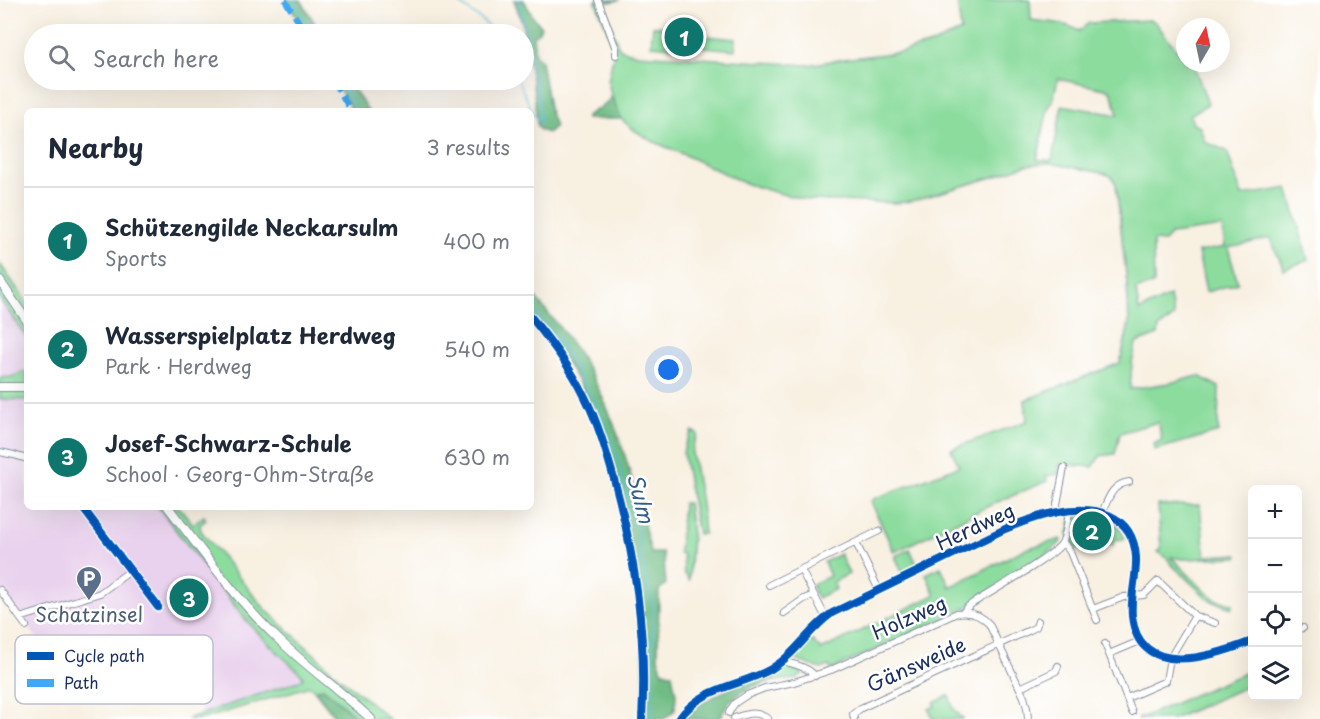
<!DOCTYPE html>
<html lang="en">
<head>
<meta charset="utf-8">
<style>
	:root { --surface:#fff; --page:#f6f6f7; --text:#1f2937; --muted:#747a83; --line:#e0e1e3; --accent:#0f766e }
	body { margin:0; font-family:"Playpen Sans",sans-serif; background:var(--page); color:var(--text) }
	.controls { position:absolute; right:18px; bottom:18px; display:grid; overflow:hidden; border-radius:9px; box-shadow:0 6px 24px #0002 }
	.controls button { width:54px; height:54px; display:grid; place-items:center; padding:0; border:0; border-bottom:2px solid var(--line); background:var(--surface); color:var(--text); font:30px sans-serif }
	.compass { position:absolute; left:1176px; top:18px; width:54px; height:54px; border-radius:50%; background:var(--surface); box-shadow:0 6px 24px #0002; rotate:9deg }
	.you { position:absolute; left:669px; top:370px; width:21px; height:21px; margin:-15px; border:4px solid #fff; border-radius:50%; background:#1a73e8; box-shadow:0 0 0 9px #1a73e833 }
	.badge { display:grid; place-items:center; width:39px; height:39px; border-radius:50%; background:var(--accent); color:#fff; font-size:20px; font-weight:700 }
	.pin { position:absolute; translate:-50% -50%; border:3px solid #fff; box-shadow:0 2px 6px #0006 }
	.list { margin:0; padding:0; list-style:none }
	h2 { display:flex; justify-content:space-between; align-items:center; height:78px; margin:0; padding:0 24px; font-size:26px }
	h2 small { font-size:20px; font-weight:400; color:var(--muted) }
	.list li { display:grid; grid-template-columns:39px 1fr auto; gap:18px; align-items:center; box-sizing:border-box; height:108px; padding:0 24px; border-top:2px solid var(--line) }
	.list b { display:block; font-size:22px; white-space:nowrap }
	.list p { margin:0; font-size:20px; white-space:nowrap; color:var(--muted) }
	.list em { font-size:20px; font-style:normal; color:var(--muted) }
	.icon { flex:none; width:33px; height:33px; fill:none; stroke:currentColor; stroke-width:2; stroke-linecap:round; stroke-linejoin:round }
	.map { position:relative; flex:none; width:1320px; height:719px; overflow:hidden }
	.search { position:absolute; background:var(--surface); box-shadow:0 6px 24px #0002; left:24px; top:24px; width:510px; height:66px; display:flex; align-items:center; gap:15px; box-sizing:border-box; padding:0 21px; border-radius:33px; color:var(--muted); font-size:22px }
	.panel { position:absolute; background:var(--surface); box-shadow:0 6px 24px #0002; left:24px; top:108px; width:510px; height:402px; border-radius:9px }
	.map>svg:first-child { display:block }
	.built { fill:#e9d2ed }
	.green { fill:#8bdc9d; stroke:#53867e; stroke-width:1.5; fill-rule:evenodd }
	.forest { fill:#70bc84; stroke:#467671; stroke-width:1.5 }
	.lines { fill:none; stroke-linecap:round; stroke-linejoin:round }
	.stream { stroke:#5ab8d8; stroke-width:1.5 }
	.street-casing { stroke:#8a90a0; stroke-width:8 }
	.secondary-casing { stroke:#8a90a0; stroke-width:10 }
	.street { stroke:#fff; stroke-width:6 }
	.secondary { stroke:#fff; stroke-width:8 }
	.quiet { stroke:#3fa9f5; stroke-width:6; stroke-dasharray:12 6; stroke-linecap:butt }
	.cycleway-casing { stroke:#fff; stroke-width:11 }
	.cycleway { stroke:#0057b8; stroke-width:8 }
	.labels { text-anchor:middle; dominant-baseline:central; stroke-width:5; stroke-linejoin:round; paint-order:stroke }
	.street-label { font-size:20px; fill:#1b2f5e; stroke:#fff }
	.service-label { font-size:20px; fill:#4e5e75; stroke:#fff }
	.water-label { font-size:21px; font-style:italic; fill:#315f89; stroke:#fff }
	.key { fill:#fff; stroke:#bbc1cf; stroke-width:1.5 }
	.key-label { font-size:16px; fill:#1b2f5e }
</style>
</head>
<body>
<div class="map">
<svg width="1320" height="719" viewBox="0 0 1320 719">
	<rect width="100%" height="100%" fill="#fff"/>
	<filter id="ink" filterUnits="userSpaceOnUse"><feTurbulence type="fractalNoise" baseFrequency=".0167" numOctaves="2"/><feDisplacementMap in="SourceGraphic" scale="12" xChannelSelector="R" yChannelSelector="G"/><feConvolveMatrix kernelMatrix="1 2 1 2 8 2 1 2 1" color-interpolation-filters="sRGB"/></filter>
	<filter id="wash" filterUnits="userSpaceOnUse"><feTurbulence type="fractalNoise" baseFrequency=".008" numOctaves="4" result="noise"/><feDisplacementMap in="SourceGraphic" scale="24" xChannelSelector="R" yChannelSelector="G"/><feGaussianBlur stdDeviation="1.35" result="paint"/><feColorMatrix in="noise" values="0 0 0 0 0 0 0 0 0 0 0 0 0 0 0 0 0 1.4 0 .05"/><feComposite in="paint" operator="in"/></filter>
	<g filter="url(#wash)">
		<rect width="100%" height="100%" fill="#f8f0e1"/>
		<path class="built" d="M0,299l27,40v32l-16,6 -11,1z
			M0,399l27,1v107h131l87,112 23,24 36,33 -2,4 -98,34 -38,-54 -91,28 -75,-98z"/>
		<path class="green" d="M595,0h25l-16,3 14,43 4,4 16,4 170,11 35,-6 59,-7 33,-9 26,-12 -4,-31h73l1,20c17,2 33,2 48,11l10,-8 62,-3 4,2 30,38v3h8l15,41 -18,11 3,9 7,3 5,15 22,9 15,45 46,-8 20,72 -24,9 -14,-31 -42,10 10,35 -32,9 -8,-40 27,-5 -3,-20 -51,7 -7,8 -11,-1 1,43 -18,6 3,21 31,-15 4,21 -15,11 -1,7 -22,8 -4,20 -2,26 39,-6 30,-7 20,11 -1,40 1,5 -65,18v-6l8,-4 -4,-18 -38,11 -5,21 -15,2 -7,11 -33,-3 -2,10 -12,2 1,5 -52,22 -101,49 -23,-50 2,-3 86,-33 -8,-17 76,-28 -2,-21 95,-37 9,-39 -2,-41 -11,-99 -5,-8 -8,-3 -53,-10 -25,2 -29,11 -80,24 -18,3 -90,-3 -30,-7 -34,-10 -48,-23 -46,-20 -16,-10 -13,-11 -10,-24 -3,-14 6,-28 -3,-14zM1058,79l52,11 5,13 3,12 -56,-10 -10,55h-15l11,-52 4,-5z
			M653,26l41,4v5l42,4 -1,11 -60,-6v3l-24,-2z
			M0,264l27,39v35l-27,-39z
			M27,371v29l-27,-1v-21l11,-1z
			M692,431l6,3 -5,11 -1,8 9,50 3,31h-6l-15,-81 2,-8z
			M683,503h5l4,31 -3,46 -5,-7 -1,-18 -4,-2z
			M1158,505h42l5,51 33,-2v3l-55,2 -12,-2 37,37 9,6 16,4 -1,4 -20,-7 -6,-4 -35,-33 -4,-6 -9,-6 3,-3z
			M158,507h21l14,17 11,-8 2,4 -6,5 1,6 64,78 73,67 52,43h-31l-36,-31 -8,3 -5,-5 -107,33h-16l115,-39 1,-4 -35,-33 -23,-24z
			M1081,516c15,0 41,3 43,23l-11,1v5l-39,4 -3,-12h-2l-1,-3 4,-17z
			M1061,539l-1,4 -20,16 -74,49 -135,62 -2,-4 -8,3 -25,-9v-3l16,-17 9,10 114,-55 -9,-21 15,-7 9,20 75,-38z
			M910,549l8,18 -15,7 -8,-18z
			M840,554l9,20 -16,8 3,7 -19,9 -6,-13 19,-9 -6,-14z
			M782,667l19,4 1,4 -5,4 -23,2 -1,-5 -4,-2z
			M1252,670v14l-79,35h-35z
			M949,695l4,13 10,11h-30l-4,-10 6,-3 -1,-3z"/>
		<path class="forest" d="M286,0h15l20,34h-14z
			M514,0h10l9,17 8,9 -2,5 -6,5 2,19 6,6 9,52 5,13 -4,4 -4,3 -7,-3 -3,-5 -3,-31 -12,-72z
			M334,80h14l20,31h-16z
			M611,95l10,24h-35v-3l21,-13z
			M531,293c18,21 36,42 51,66 36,58 53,128 69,194h12l3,31 -7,6 -1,68 4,12 10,4 4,20 -1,16 -11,9h-20l-1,-88 -4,-42 -22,-109 -14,-42 -13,-34 -12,-23 -18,-28 -29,-37z
			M769,674l4,2 1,5c-25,4 -45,14 -54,38h-34c12,-20 60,-38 83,-45z
			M323,688l36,31h-22l-22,-28z"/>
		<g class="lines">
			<path class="stream" d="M293,0l20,34
				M455,0l28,21 12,13
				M519,0l19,97 3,26
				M339,80l18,31
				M518,80l15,33 7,9
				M531,307l26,31 41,70 16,39 23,84 9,49 7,24 -1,115"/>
		</g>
	</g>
	<g filter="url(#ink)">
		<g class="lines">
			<defs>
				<path id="street" d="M598,0l18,49v6
					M0,452l14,3 13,4
					M82,507l76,100
					M1058,512l-1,-8 7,-36
					M1102,513c6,-14 10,-29 27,-31
					M1063,542l7,10 27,68
					M856,543l23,47
					M801,570l25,48
					M769,585l110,-54
					M0,590l26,36
					M1093,609l31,-12 20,-2 14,-14 37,35 20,7
					M964,612l2,-4 7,-5c16,-10 82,-47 89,-60 5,-10 6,-22 7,-33
					M784,613l20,-14 10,-4
					M20,618l80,-25 30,-22
					M1298,629l5,-1
					M1105,644l27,68
					M1109,654l31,-13
					M783,661c10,3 25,6 32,15
					M1020,688l36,-17 2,-5
					M1127,698l39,-17 4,-23 25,-42
					M729,713l1,-3 5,-7 12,-8 18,-7 29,-6 37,-12 126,-57c13,-2 23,1 32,11l35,73 3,11 1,11
					M734,718c13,-4 22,-8 34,1
					M679,719c23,-33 60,-32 92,-50 26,-16 37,-39 61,-56l173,-84c17,-7 35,-14 53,-17 36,-7 75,1 78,45 1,20 -6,39 -4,59 7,65 82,40 120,25
					M854,719l-1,-5 8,-6 169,-78 6,-3 2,-6"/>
				<path id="secondary" d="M0,281l27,40
					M0,387h27
					M168,507c35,45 68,92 109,131 30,29 64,53 94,81"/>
			</defs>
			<use href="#street" class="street-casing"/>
			<use href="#secondary" class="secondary-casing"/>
			<use href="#street" class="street"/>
			<use href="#secondary" class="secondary"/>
			<path class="quiet" d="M285,0l21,34
				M333,80l18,31"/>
			<defs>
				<path id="cycleway" d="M531,317c20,25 40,51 54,80 13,26 21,54 29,82 21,77 33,160 28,240
					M82,507l76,100
					M679,719c23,-33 60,-32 92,-50 26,-16 37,-39 61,-56l173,-84c17,-7 35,-14 53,-17 36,-7 75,1 78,45 1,20 -6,39 -4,59 7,65 82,40 120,25"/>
			</defs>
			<use href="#cycleway" class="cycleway-casing"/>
			<use href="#cycleway" class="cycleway"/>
		</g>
	</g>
	<defs>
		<symbol id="parking-pin" viewBox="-11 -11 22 30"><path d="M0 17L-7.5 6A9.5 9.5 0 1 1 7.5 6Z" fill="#5c6f8a" stroke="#fff"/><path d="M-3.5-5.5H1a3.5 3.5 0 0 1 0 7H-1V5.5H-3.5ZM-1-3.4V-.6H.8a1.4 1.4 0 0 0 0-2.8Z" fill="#fff"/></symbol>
	</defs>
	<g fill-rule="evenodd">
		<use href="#parking-pin" x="74" y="564" width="30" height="40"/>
	</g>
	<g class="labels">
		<g class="street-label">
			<text transform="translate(975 526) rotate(-25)">Herdweg</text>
			<text transform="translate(909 617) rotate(-24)">Holzweg</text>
			<text transform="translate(916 664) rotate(-24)">Gänsweide</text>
		</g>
		<g class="service-label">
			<text x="89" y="614">Schatzinsel</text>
		</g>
		<g class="water-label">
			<text transform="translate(642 498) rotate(76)">Sulm</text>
		</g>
	</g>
	<rect x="15" y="635" width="198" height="69" rx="9" class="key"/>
	<rect x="27" y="652" width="27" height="8" fill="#0057b8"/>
	<rect x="27" y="679" width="27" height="8" fill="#3fa9f5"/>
	<g class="key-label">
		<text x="64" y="662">Cycle path</text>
		<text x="64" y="689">Path</text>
	</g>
</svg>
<div class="controls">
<button>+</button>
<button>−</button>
<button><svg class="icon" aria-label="locate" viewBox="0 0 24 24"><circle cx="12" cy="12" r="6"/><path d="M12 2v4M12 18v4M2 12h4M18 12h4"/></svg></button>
<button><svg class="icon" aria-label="layers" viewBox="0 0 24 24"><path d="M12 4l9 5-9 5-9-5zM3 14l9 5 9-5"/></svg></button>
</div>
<svg class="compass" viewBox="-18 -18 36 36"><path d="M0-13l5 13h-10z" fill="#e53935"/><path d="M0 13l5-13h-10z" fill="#747a83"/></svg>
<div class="you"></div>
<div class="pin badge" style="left:684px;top:37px">1</div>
<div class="pin badge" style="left:1092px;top:531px">2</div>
<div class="pin badge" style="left:189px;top:598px">3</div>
<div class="search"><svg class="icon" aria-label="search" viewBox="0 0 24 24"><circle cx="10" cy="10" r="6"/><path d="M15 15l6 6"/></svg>Search here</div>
<section class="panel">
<h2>Nearby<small>3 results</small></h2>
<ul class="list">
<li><span class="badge">1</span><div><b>Schützengilde Neckarsulm</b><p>Sports</p></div><em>400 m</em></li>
<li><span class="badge">2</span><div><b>Wasserspielplatz Herdweg</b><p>Park · Herdweg</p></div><em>540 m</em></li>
<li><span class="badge">3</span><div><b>Josef-Schwarz-Schule</b><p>School · Georg-Ohm-Straße</p></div><em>630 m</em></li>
</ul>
</section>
</div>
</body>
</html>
